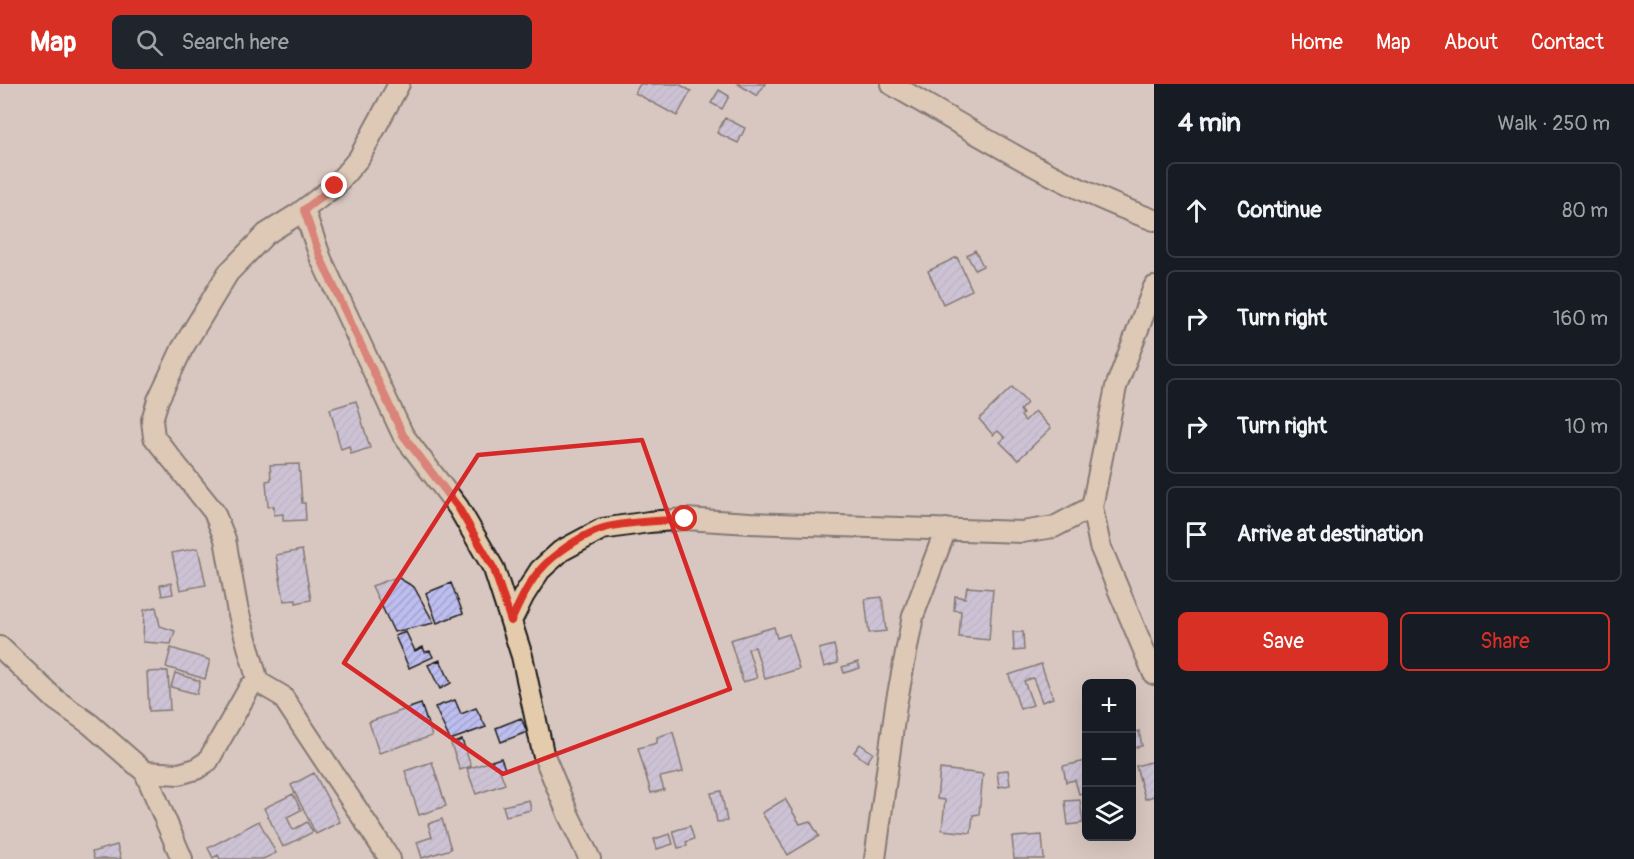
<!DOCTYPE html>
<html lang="en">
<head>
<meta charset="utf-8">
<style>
	:root { --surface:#171b24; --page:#20242c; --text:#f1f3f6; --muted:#9ea1a6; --line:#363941; --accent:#d93025 }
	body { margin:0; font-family:Pangolin,sans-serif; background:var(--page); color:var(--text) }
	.controls { position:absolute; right:18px; bottom:18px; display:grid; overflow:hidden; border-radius:9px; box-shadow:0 6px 24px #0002 }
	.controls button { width:54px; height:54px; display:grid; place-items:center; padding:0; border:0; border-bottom:2px solid var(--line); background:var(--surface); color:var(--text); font:30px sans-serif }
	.stop { position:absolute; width:18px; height:18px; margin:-14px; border:4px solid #d93025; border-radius:50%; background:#fff }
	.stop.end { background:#d93025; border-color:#fff; box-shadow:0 2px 6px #0008 }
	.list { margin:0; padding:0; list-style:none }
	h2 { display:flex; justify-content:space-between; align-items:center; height:78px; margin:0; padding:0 24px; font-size:26px }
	h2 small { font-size:20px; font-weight:400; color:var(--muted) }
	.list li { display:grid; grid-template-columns:39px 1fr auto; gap:18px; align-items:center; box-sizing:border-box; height:96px; margin:0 12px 12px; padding:0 12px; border:2px solid var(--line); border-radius:9px }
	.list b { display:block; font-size:22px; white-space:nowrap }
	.list em { font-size:20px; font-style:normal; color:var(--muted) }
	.actions { display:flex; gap:12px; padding:18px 24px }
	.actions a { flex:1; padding:14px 0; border:2px solid var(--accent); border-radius:9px; text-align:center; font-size:21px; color:var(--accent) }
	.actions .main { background:var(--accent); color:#fff }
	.icon { flex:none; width:33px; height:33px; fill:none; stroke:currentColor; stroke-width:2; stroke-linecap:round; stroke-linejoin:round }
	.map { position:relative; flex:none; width:1154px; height:775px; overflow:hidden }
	header { display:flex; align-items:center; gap:36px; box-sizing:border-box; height:84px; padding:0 30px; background:var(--accent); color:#fff }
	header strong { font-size:28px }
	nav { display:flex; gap:33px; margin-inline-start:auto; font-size:21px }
	.search { width:420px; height:54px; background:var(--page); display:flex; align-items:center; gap:15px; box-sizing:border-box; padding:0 21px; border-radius:9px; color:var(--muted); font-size:22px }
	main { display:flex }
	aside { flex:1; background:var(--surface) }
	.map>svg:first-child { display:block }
	.building { fill:url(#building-hatch); stroke:#1c1c1c; stroke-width:1.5 }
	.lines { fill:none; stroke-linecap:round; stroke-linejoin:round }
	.minor-casing { stroke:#1c1c1c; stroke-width:24 }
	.minor { stroke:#e4cbac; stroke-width:20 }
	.route { stroke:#d93025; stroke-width:8 }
	.marked { fill:none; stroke:#d62828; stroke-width:4.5; stroke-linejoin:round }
</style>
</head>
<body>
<header>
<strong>Map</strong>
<div class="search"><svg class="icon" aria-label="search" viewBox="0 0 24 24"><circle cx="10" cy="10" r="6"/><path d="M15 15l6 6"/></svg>Search here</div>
<nav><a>Home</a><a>Map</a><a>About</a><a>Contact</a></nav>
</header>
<main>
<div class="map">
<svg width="1154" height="775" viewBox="0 0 1154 775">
	<defs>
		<pattern id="building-hatch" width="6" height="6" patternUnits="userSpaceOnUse" patternTransform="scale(1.5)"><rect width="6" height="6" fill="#bdbdef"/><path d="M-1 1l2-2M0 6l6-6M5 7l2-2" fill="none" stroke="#a2a2cc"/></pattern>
	</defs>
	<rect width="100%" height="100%" fill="#d8c7c0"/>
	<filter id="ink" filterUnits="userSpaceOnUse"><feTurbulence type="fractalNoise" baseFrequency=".0167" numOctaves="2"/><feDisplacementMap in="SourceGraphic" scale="12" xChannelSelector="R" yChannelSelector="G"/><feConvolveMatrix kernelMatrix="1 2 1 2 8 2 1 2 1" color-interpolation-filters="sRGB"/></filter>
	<g filter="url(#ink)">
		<path class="building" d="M640,0h39l12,7 -14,25 -42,-23z
			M738,0h27l-8,12z
			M719,6l10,6 -7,13 -11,-6z
			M725,34l20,10 -7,15 -21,-10z
			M975,166l8,16 -8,4 -8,-15z
			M957,173l15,33 -29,14 -15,-33z
			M1012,303l15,16 -7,7 3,4 -2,2 4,5 10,-10 16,17 -33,32 -18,-18 5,-4 -7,-7 -5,4 -14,-16z
			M356,317l14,47 -19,6 -2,-8 -8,3 -11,-40z
			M299,380l3,39h3l1,17 -23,1v-7l-9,1v-9l-6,1 -2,-26 5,-1 -1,-15z
			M198,464l8,37 -26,5 -8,-37z
			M302,466l9,50 -15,3v-3l-12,1 -8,-46z
			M397,493l17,10 20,36 -40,9 -22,-46z
			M171,499l2,11 -11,2 -2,-11z
			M451,499l12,30 -26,10 -11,-30z
			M967,503l26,2 -4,51 -30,-3 2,-26 -7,-1 1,-14 10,2z
			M882,513l4,34 -17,2 -4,-34z
			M156,523l4,19 15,5 -4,13 -28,-2 1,-32z
			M774,543l3,11 12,-4 10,35 -34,10 -10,-32 -7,2 9,29 -14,4 -13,-42z
			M406,548l9,19 8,-4 2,5 5,-1 3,6 -24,11 -14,-32z
			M1013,548h10l1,18 -10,1z
			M834,561l4,18 -14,4 -5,-18z
			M171,564l39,12 -5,19 -39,-12z
			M440,576l11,23 -11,6 -12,-24z
			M858,578l2,6 -16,5 -2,-6z
			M1041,580l12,34 -11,4 -9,-24 -9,3 9,24 -13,4 -11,-34z
			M168,587l2,39 -21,1 -2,-39z
			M175,589l25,8 -3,13 -26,-7z
			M455,616l6,14 15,-6 10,19 -36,13 -15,-33z
			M421,620l11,32 -53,17 -10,-31z
			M521,634l6,14 -26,10 -5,-14z
			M1139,647l3,15 -10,2v-15z
			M673,648l10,40 -23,5 4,13 -13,3 -13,-45 19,-5v-6z
			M462,656l9,26 -11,4 -9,-26z
			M860,660l13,9 -6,9 -13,-10z
			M501,674l4,11 -5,2 5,13 -29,10 -9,-25z
			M1086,677v31l-7,2 -4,-14 -9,2 -3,-16z
			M1154,677v35l-9,3 -9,-33z
			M432,678l14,44 -27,9 -14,-44z
			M940,685l43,5 -4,40 -6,1 -2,18 -29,-3 3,-30 -8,-1z
			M1008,686l2,15 -11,2 -2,-16z
			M314,689l26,49 -24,12 -25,-49z
			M721,707l6,30 -10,1 -6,-29z
			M293,710l8,16 -14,7 6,13 14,-8 6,10 -30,15 -19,-39z
			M785,715l15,25 10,-3 9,15 -31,19 -26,-42z
			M529,716l2,10 -25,6 -3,-10z
			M1080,716l3,23 -15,2 -3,-24z
			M442,735l9,30 -29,9 -5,-16 15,-5 -4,-13z
			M259,737l17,32 -13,6h-43l-2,-4 -5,3 -5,-10z
			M690,742l4,13 -8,3 1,4 -9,2 -5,-17z
			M670,750l3,10 -16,5 -3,-10z
			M1042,751l2,24h-30l-2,-22z
			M117,761l4,14h-27l-2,-7z"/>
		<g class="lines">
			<defs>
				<path id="minor" d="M891,0c85,49 170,103 263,136
					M304,126l17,49 82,176 55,72 36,62 28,87 21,97 25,61 22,45
					M1154,203l-38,100 -24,120 8,39 54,128
					M511,537l13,-26 16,-25 21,-19 41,-22 47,-7 36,-3 65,4 272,9 32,-5 38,-20
					M0,563l56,53 34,24 55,48 34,2 17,-5 12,-8 42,-74 8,-5 24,14 108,163
					M258,598l-21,-75 -12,-68 -11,-27 -60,-75 -2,-17 6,-20 24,-51 46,-76 38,-39 32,-20 37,-28 24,-28 40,-74
					M145,688l37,87
					M875,775l21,-154 17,-89 33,-87"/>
			</defs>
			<use href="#minor" class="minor-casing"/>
			<use href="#minor" class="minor"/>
		</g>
	</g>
	<g class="lines" filter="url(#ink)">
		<path class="route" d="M335,102l-31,24 17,49 82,176 55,72 36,62 17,52c8,-17 17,-38 30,-52 14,-16 37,-31 57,-39 21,-8 64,-9 87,-11"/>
	</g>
	<path d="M0 0H1154V775H0ZM642,356l88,249 -227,85 -159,-111 134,-208z" fill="#d8c7c0" fill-opacity=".55" fill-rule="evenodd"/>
	<path class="marked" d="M642,356l88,249 -227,85 -159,-111 134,-208z"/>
</svg>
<div class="controls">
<button>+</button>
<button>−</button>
<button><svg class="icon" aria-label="layers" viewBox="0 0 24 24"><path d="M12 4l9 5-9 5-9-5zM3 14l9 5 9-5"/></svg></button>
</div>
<div class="stop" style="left:685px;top:435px"></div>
<div class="stop end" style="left:335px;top:102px"></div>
</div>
<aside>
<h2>4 min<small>Walk · 250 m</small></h2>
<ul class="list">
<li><svg class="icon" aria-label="ahead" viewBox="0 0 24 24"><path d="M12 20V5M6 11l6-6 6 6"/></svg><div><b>Continue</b></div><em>80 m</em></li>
<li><svg class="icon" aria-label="right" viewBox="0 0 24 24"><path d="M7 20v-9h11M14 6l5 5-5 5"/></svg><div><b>Turn right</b></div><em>160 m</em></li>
<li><svg class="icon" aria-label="right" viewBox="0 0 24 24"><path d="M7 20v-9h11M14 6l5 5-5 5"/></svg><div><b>Turn right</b></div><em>10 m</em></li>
<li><svg class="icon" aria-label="arrive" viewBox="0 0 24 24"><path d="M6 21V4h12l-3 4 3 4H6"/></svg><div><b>Arrive at destination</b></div></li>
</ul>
<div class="actions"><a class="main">Save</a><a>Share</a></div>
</aside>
</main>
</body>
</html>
